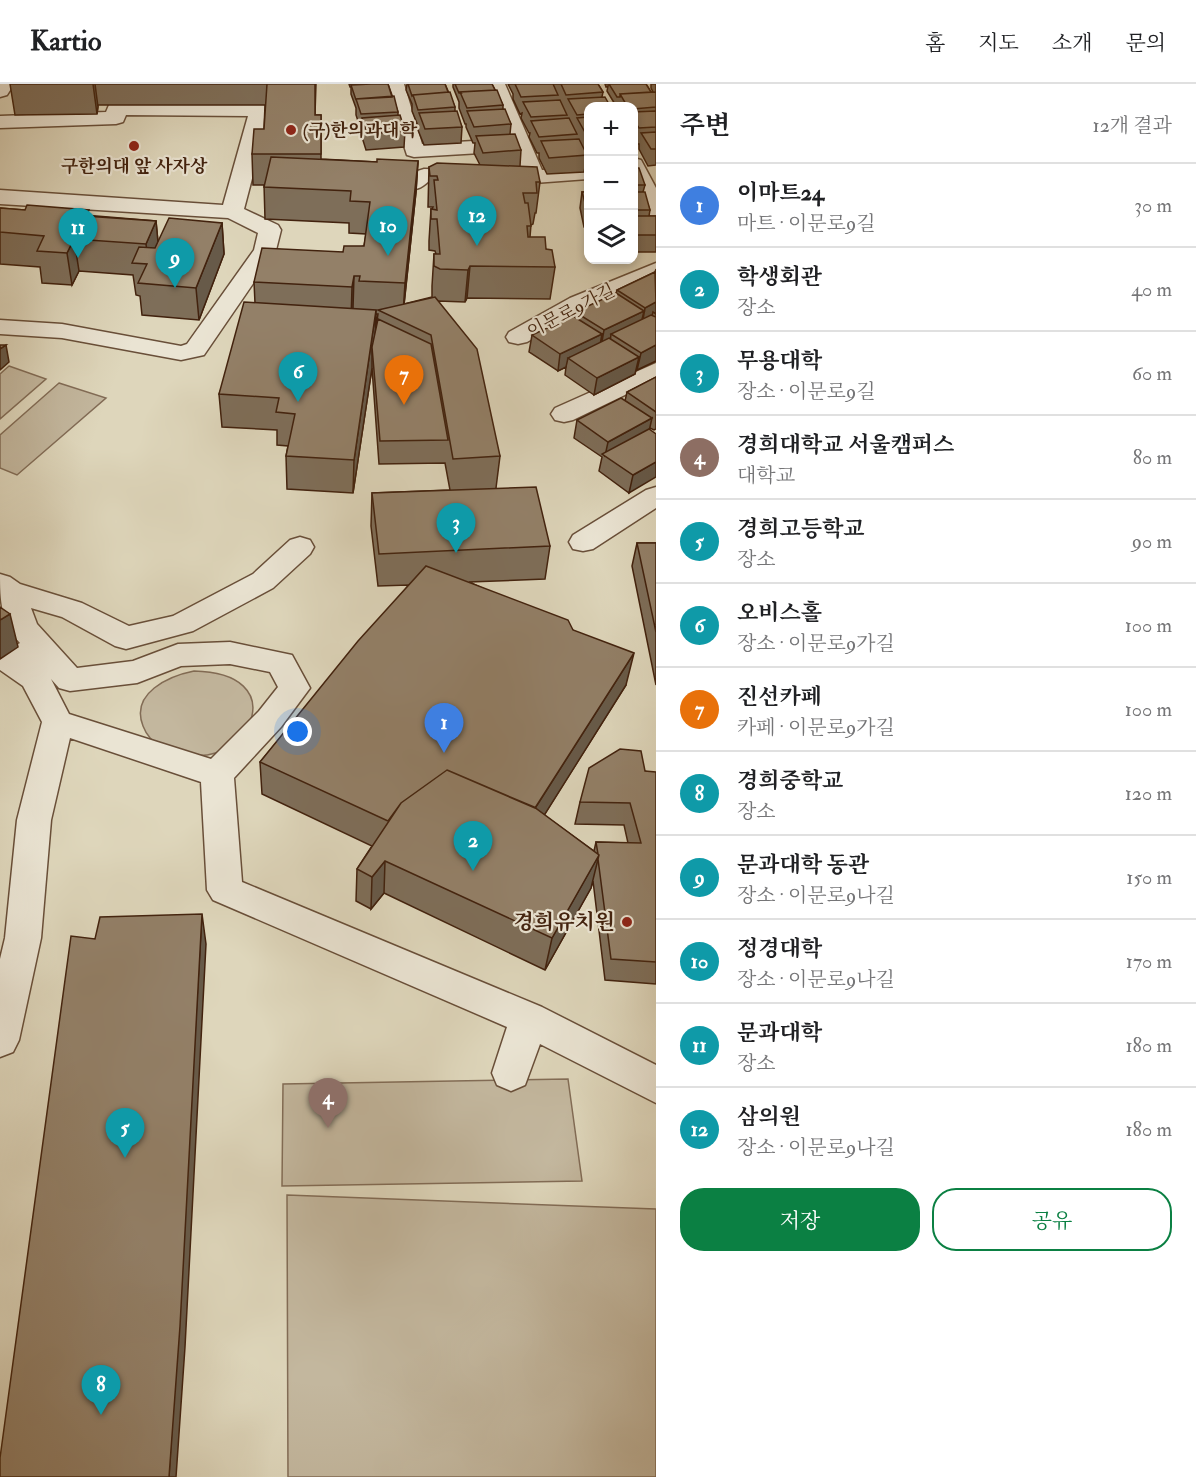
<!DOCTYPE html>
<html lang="ko">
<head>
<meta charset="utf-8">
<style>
	:root { --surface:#fff; --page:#f6f6f6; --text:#202124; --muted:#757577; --line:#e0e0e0; --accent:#0b8043 }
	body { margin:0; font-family:"IM FELL Double Pica","Noto Serif KR",serif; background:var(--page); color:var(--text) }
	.controls { position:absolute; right:18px; top:18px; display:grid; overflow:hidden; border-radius:12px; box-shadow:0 3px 9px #0003 }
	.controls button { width:54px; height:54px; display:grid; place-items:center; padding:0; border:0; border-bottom:2px solid var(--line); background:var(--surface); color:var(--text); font:30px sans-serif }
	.you { position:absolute; left:298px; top:648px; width:21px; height:21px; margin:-15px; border:4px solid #fff; border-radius:50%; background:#1a73e8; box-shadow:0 0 0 9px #1a73e833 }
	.badge { display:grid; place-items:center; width:39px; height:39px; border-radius:50%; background:var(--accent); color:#fff; font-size:20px; font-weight:700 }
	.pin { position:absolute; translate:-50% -50px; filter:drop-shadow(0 2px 3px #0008) }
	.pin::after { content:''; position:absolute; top:32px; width:21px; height:18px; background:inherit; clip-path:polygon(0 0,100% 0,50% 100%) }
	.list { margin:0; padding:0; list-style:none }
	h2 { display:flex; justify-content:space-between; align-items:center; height:78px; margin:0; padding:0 24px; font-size:26px }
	h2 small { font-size:20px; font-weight:400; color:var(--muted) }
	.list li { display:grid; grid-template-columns:39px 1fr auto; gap:18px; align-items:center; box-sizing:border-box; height:84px; padding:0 24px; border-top:2px solid var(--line) }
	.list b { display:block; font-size:22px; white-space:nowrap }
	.list p { margin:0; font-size:20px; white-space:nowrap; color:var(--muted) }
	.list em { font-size:20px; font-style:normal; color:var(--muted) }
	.actions { display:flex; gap:12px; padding:18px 24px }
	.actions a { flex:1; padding:14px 0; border:2px solid var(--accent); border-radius:24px; text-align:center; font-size:21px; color:var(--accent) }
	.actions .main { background:var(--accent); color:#fff }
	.icon { flex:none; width:33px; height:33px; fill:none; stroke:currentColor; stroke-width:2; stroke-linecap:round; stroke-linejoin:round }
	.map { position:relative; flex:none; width:656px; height:1393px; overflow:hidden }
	header { display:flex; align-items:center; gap:36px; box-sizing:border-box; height:84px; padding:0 30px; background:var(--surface); border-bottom:2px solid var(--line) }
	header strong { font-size:28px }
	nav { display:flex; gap:33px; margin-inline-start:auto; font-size:21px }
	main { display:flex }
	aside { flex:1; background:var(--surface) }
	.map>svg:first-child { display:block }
	.green { fill:#c3b79e; stroke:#826c56; stroke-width:1.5 }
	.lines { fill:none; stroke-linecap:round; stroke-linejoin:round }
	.minor-casing { stroke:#694f39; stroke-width:3 }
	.minor { fill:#eae4d3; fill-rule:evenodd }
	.wall { fill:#7e6e59; stroke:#42220e; stroke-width:1.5; fill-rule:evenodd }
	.shaded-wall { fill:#675a49; stroke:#42220e; stroke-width:1.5 }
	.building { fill:#938068; stroke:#42220e; stroke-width:1.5 }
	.poi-dot { fill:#8f2418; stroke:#eae4d3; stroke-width:2 }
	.labels { text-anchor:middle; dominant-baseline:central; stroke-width:4.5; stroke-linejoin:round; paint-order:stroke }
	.far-poi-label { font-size:18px; font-weight:bold; fill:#42220e; stroke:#eae4d3; text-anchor:start }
	.far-street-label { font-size:18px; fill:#42220e; stroke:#eae4d3 }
	.poi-label { font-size:21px; font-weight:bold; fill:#42220e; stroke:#eae4d3; text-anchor:end }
</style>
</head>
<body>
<header>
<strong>Kartio</strong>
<nav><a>홈</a><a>지도</a><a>소개</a><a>문의</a></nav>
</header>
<main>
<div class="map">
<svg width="656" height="1393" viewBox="0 0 656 1393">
	<rect width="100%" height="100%" fill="#ded6bb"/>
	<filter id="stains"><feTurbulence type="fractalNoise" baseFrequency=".00333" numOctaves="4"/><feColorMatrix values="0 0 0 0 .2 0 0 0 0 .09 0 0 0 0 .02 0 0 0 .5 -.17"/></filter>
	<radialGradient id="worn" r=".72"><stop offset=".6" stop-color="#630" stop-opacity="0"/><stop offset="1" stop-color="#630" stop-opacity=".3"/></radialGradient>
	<path class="green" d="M9,282l37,13 -46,40v-45z
		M59,299l47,15 -89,77 -17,-7v-33z
		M194,587c98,2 57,92 -3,84 -10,-2 -21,-6 -30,-10 -9,-3 -15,-11 -18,-19 -13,-33 26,-50 51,-55z
		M568,995l14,102 -300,5 1,-102z
		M287,1111l369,14v268h-368z"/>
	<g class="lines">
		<defs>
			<path id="minor" d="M0,0h14l-7,11 -7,2z
				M384,0h20l18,60 86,-5 -23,-55h20l37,86 46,-3v12l-54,4 -8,-1 -13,-31 -99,6 -7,-2z
				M116,19l144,1 7,2 3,4 -26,99 34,16 3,5 -5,20 -72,105 -23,5 -119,-22 -62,-4v-14l62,4 119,22 6,-2 67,-94 4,-17 -30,-15 -228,-14v-14l223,15 25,-89 -122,-1 -3,7 -7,2 -116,4v-12l106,-4 3,-7z
				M634,74l7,2 15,28v29l-8,-2 -14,-30z
				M424,85l50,1 8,1 3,5 -3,5h-53c-8,7 -13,10 -24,8l-3,-5c6,-8 13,-13 22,-15z
				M656,179v15l-70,30 -59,34 -9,2 -9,-2 -3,-5 3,-5 61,-34z
				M656,279v17l-83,40 -9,2 -9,-2 -4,-6 4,-6z
				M656,403v21l-63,41 -10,2 -10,-2 -4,-7 4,-7 73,-45z
				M300,453l10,3 4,7 -4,7 -37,34 -80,43 -67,18 -11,-3 -53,-29 -31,-9 6,16 40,44 56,-7 45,-17 52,-2 62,13 18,33 -29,39 -47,51 8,104 300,125 114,58v38l-116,-59 -15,41 -14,6 -14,-6 -5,-12 15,-46 -294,-127 -6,-10 -6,-108 -131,-44 -19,82 -10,118 -22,102 -6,12 -13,5v-98l5,-21 12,-118 25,-98 -19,-36 -23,-16v-16l20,-11c-19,-20 -20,-43 -20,-69l10,3 10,7 62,19 47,23 44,-10 80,-42 37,-34zM230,580l40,8 8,15 -19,24 -48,48 -142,-45 -18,-35 8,9 11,3 67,-8 44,-17z"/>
		</defs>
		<use href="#minor" class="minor-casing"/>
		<use href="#minor" class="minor"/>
	</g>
	<path class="wall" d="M10,0h306l-1,31h6v44l56,3 41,-1 -2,31 -12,112 28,-7v-11l2,-32h2l-1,-3 -6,-1v-9l2,-32h1l1,-2h-5l1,-40 51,-2 -6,-12 1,-10h-2l-7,-16v-3h-1l-6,-16v-6l-6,-15v-3h39l11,21v4l8,15 -1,10 11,16 -1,16 20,16 -4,31h-1l-2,11 -2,1 -1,12 16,12 9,18 -5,32 -83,-1 -2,4 -27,-1 62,155 -4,32 54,58 -5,33 -76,3 104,48 53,55 -82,130 50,36 2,-9 32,1 -4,-18 -49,-1 5,-22 65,-31 11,3v210l-51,-4 -12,-99 -2,7 -46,82 -161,-77 -13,16 -15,-8 1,-32 15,-23 -110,-52 -2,-32 149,-177 -31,1 -7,-60 1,-33 78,-3 -5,-27 -66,1 -7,-96 -19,125 -66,-4 -1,-33 2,-10 -11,-1v-15l-55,-3 -3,-33 36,-91 -1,-21 89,-30 21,-6 2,-12 -17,-1v-10l-84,-4 -1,-34h-11l-1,-31 12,-25 1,-24h-167l-1,9 -82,1zM376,230h2l-2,14z
		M349,0h39l10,28v3l7,16 -1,16 -38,3 -5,-16v-4l-5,-15v-7l-5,-14v-7h-1z
		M407,0h38l10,23v4l7,16 -1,16 -37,2 -6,-15v-4l-6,-15v-7l-6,-14z
		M508,0h90l5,8 -1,5 -14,9v55l-1,-3 -3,14 -37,2 -8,-16v-5h-2l-8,-16 1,-4h-1l-8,-15 1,-5 -2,1 -7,-15v-5z
		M605,0h41l5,8h2l-2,-4v-4h5v81l-8,1 -9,-17v-5h-3l-3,-4v-34h-17l-9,-15 1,-5 -2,1z
		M633,84l12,17 -2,7 7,18 -1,6h7v36h-23z
		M582,108h6v35h-4l-4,-19z
		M0,124l156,13 2,21 64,-19 2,31 -25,66 -57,-5 -2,-19 -4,-1 -3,-20 -54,-4 -7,14 -30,-2 -2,-16 -40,-3z
		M656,185v92l-19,9 -1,-1 -1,5 -41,21 -29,-20 1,-8 -8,4 -29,-19 3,-17 43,-18v-5l41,-18 1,-4 38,-18z
		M656,293v52l-2,1 -4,-2 -21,65 -30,-22 3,-14 -28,-19 3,-18 48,-19 2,-9z
		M637,459h19v142l-24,-119z"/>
	<path class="shaded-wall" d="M93,0h2l3,23 -1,7z
		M418,77l-2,31 -13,123 2,-32z
		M156,137l3,32 -9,23 -4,-32z
		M222,139l2,31 -25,66 -3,-32z
		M74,155l5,32 -7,14 -5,-32z
		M470,182l-3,32 -2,4 3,-32z
		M354,192l-1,32 -2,12 1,-33z
		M656,218v12l-3,-2 -2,8 -9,5 3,-17z
		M376,226l-1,33 -3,4v21l-19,125 1,-33z
		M644,227l-4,17 -29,6 -1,9 -9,4 3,-17z
		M602,250l-3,17 -31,7 -2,9 -8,4 2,-17z
		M6,261l3,17 -9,8v-21z
		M656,261v16l-19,9 4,-17z
		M639,273l-4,17 -41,21 3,-17z
		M652,334l-4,18 -43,20 3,-14z
		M656,378v15l-27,16 4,-18z
		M10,530l8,33 -18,12v-39z
		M634,569l-8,32 -98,156 6,-31z
		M599,771l-8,33 -46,82 7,-32z
		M385,777l-1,32 -13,16 1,-32z
		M202,830l4,30 -21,403 -9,130h-7z"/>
	<path class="building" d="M267,0h48v31h6v39h-69l2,-25h10z
		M371,0h17l4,13 -36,2v1l-5,-15z
		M408,0h37l3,8 -35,3 -1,1z
		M455,0h37l3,6 -35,2 1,1h-2z
		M515,0h38l5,11 -37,2z
		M561,0h37l5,8 -37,3z
		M609,0h37l5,8 -31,2v3h-3z
		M497,6l6,15 -36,3 -7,-16z
		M450,8l5,15 -37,3 -5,-15z
		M656,8v15l-23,2v-3h-6l-7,-12z
		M394,12l4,16 -37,2 -5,-15z
		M605,13l5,9h-22v8l-11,1 -9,-16z
		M560,16l7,15 -36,2 -8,-15z
		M505,25l6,15 -37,3 -7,-16z
		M457,27l5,16 -37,2 -6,-16z
		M656,27v16l-17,1 -6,-9v-7z
		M400,31l5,16 -38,3 -5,-16z
		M588,33v17h-2l-9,-16z
		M569,34l8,16 -38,3 -8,-16z
		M656,48v17h-5l-10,-16z
		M515,50l6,16 -38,3 -7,-17z
		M579,55l8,16 -38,3 -8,-17z
		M271,73l106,5v-3l41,2 -13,122 -46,-2 1,-5h-6l-2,11 -98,-5 8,-34 81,4 1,-6h20l6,-44 -20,-1 1,-10 -87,-4z
		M437,79l100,4 3,15h-4l1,11h-14l2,10h3l3,23h-4l1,11h17l1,12 6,1 3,17 -85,-1 -2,4 -28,-1 -6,-3v-12h6l-3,-35h-6v-10l6,1 -3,-30h4l-1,-4h-7l-1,-9z
		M633,84h6l6,17h-12z
		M582,108h6v18h-1z
		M633,108h12l5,18h-17z
		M27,121l62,5 -3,6 70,5 -10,23 -72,-5 -7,14 -30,-2 7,-15 -44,-4v-24l25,2z
		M633,132h23v19h-23z
		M169,134l53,5 -26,65 -58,-5 9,-19 -15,-1 7,-16 16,1z
		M655,188l1,30 -11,6 -28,-18z
		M616,209l28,18 -40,19 -29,-18z
		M435,213l42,52 23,107 -47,3 -22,-124 -53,-25z
		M244,218l132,8 -22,150 -68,-4 9,-42 -19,-2 3,-14 -60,-4z
		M651,231l5,2v28l-15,8 -30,-19z
		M573,232l29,18 -42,20 -28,-19z
		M378,235l53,25 17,96 -68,1 -8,-94z
		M609,254l30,19 -42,21 -29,-20z
		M0,261h6l-6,4z
		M656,293v35l-29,-20z
		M621,314l31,20 -44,24 -31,-22z
		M649,345l7,5v28l-23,13 -31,-21z
		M536,403l14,59 -171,8 -7,-61z
		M637,459h19v89z
		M426,482l142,54 5,10 61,23 -99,155 -88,-38 -46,33 -13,18 -128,-59 98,-121z
		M0,523l10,7 -10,6z
		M620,665l21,2 4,20 11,1v190l-45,-3 -13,-100 1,-4 -1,-1 -2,-12 45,1 -11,-40 -50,-1 9,-34z
		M447,686l87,37 65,48 -47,83 -167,-77 -13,16 -15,-8 44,-66z
		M202,830l-22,412 -11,151h-169v-19l71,-522 24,3 5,-22z"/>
	<g class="poi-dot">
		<circle cx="291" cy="46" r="6"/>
		<circle cx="134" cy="62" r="6"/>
		<circle cx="627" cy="838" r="6"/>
	</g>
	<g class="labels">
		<g class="far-poi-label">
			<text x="303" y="46">(구)한의과대학</text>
			<text x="134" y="82" text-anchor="middle">구한의대 앞 사자상</text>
		</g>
		<g class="far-street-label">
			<text transform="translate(571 227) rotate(-27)">이문로9가길</text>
		</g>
		<g class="poi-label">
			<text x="615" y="838">경희유치원</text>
		</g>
	</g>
	<rect width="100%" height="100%" filter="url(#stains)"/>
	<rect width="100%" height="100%" fill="url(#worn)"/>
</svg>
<div class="controls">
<button>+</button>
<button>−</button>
<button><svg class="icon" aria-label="layers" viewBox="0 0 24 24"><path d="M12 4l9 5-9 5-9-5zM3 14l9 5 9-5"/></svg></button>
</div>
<div class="you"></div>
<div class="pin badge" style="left:444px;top:669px;background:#3f7fe0">1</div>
<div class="pin badge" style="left:473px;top:787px;background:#0f9aa8">2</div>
<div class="pin badge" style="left:456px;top:469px;background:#0f9aa8">3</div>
<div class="pin badge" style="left:328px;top:1044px;background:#8d6e63">4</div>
<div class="pin badge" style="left:125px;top:1074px;background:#0f9aa8">5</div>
<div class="pin badge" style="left:298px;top:318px;background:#0f9aa8">6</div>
<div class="pin badge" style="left:404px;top:321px;background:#e8710a">7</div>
<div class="pin badge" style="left:101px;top:1331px;background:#0f9aa8">8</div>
<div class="pin badge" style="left:175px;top:204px;background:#0f9aa8">9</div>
<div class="pin badge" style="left:388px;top:172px;background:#0f9aa8">10</div>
<div class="pin badge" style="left:78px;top:174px;background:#0f9aa8">11</div>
<div class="pin badge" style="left:477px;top:162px;background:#0f9aa8">12</div>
</div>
<aside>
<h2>주변<small>12개 결과</small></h2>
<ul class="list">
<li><span class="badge" style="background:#3f7fe0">1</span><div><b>이마트24</b><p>마트 · 이문로9길</p></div><em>30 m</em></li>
<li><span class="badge" style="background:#0f9aa8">2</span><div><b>학생회관</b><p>장소</p></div><em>40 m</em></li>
<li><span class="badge" style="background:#0f9aa8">3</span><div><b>무용대학</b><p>장소 · 이문로9길</p></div><em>60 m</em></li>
<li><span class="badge" style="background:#8d6e63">4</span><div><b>경희대학교 서울캠퍼스</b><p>대학교</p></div><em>80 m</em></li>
<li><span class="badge" style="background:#0f9aa8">5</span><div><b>경희고등학교</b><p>장소</p></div><em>90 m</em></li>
<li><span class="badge" style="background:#0f9aa8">6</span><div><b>오비스홀</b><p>장소 · 이문로9가길</p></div><em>100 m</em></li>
<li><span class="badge" style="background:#e8710a">7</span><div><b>진선카페</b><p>카페 · 이문로9가길</p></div><em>100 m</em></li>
<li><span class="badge" style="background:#0f9aa8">8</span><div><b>경희중학교</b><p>장소</p></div><em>120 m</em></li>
<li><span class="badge" style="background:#0f9aa8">9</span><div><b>문과대학 동관</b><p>장소 · 이문로9나길</p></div><em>150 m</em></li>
<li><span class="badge" style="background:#0f9aa8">10</span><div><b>정경대학</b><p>장소 · 이문로9나길</p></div><em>170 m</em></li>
<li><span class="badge" style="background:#0f9aa8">11</span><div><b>문과대학</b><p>장소</p></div><em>180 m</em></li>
<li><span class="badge" style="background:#0f9aa8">12</span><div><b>삼의원</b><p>장소 · 이문로9나길</p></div><em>180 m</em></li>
</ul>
<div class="actions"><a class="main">저장</a><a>공유</a></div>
</aside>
</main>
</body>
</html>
